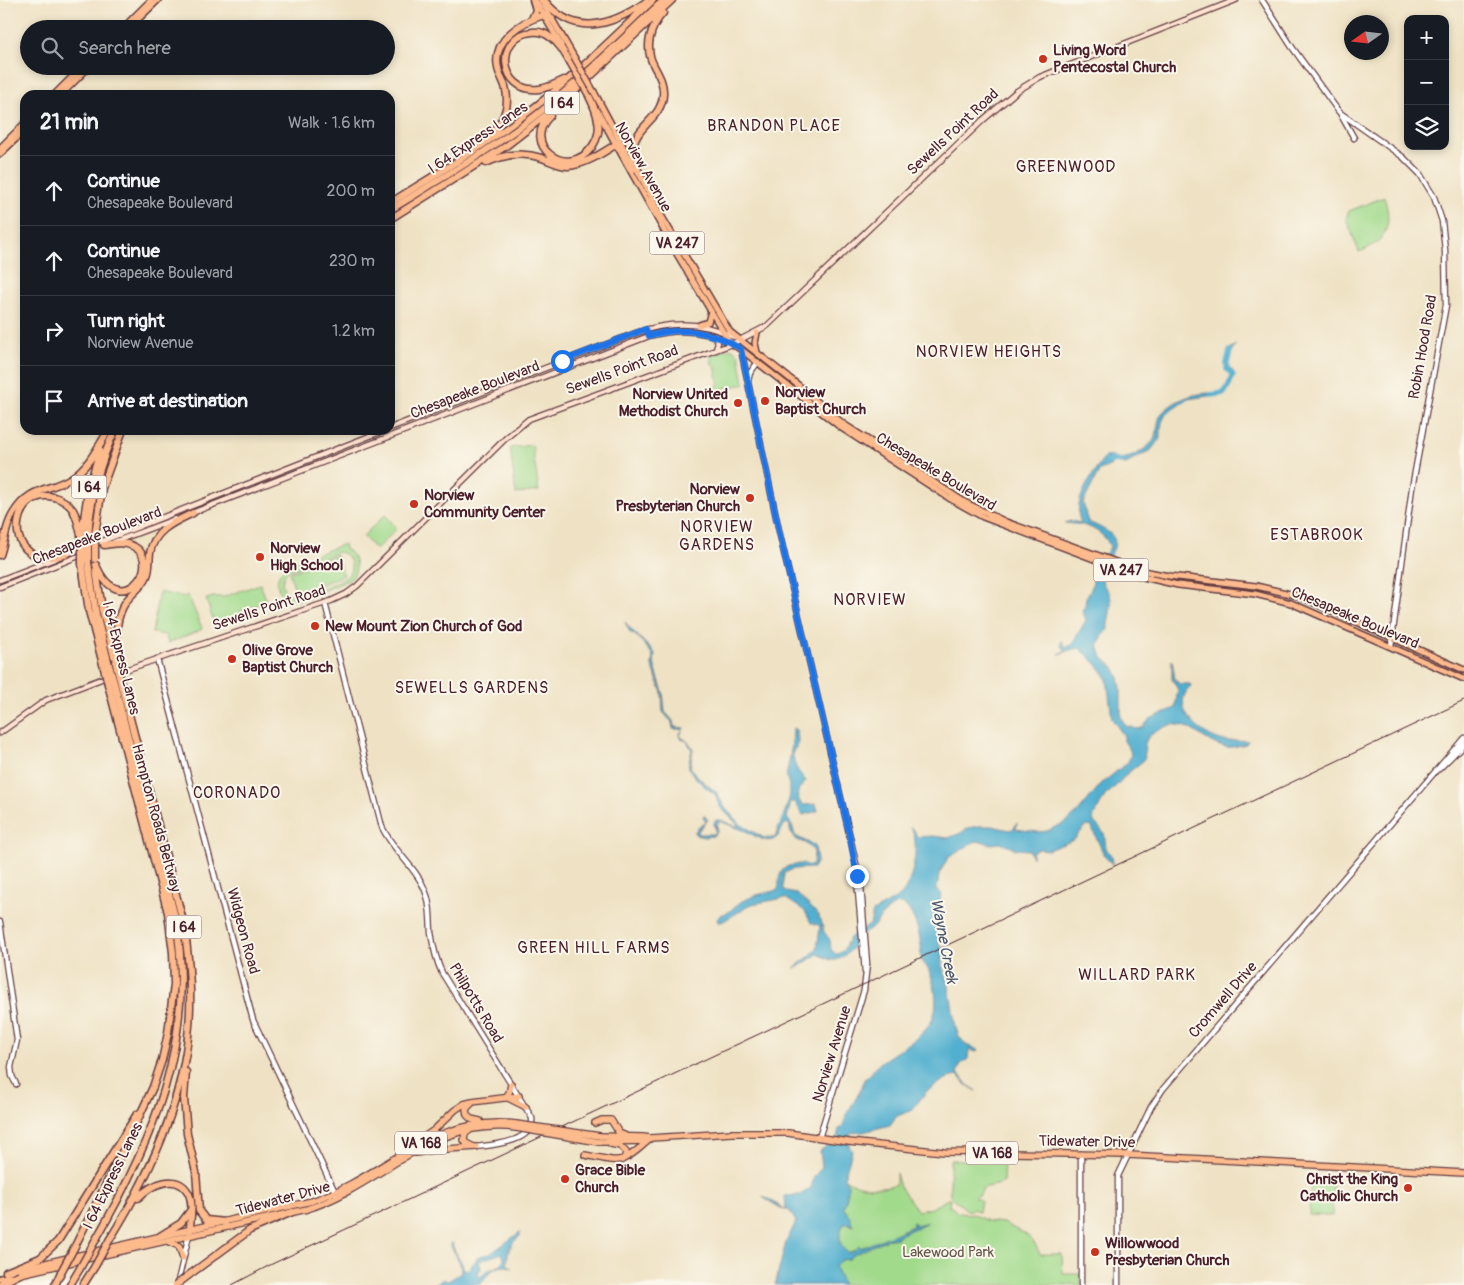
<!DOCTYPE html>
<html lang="en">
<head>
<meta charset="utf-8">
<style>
	:root { --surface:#171b24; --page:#20242c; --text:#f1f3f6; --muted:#9ea1a6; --line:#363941 }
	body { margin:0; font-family:Pangolin,sans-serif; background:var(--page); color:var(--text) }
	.controls { position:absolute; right:15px; top:15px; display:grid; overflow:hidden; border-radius:10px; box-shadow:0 2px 8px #0003 }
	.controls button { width:45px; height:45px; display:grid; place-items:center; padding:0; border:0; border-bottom:1px solid var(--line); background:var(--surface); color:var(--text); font:25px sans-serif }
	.compass { position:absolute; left:1344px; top:15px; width:45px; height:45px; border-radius:50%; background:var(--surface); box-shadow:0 2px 8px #0003; rotate:256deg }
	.stop { position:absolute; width:15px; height:15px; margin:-11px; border:4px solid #1a73e8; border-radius:50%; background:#fff }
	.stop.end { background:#1a73e8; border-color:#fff; box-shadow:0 1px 5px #0008 }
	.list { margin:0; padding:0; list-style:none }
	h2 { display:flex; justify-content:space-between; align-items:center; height:65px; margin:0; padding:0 20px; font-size:21px }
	h2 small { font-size:16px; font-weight:400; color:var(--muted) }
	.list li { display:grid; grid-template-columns:32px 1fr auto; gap:15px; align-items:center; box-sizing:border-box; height:70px; padding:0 20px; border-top:1px solid var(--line) }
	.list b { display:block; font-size:19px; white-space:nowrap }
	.list p { margin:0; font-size:16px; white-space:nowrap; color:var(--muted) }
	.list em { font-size:16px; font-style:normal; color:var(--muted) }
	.icon { flex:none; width:28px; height:28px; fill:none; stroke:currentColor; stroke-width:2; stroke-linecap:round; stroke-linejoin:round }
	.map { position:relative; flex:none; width:1464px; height:1285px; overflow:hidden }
	.search { position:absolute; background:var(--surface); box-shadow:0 2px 8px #0003; left:20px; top:20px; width:375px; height:55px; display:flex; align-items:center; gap:12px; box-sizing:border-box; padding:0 18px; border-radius:28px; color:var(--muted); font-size:19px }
	.panel { position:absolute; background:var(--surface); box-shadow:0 2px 8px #0003; left:20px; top:90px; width:375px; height:345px; border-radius:15px }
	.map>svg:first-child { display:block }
	.green { fill:#a2da8c; stroke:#767c5c; fill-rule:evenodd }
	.water { fill:#51afcf; stroke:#4e677d; fill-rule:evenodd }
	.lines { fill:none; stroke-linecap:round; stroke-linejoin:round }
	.river { stroke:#51afcf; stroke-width:5.5 }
	.tertiary-casing { stroke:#633c42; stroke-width:7 }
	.secondary-casing { stroke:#633c42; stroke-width:7 }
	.primary-casing { stroke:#633c42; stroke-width:8 }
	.trunk-casing { stroke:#633c42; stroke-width:8 }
	.motorway-casing { stroke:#633c42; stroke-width:9 }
	.tertiary { stroke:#fff; stroke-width:4.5 }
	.secondary { stroke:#fee3d1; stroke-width:4.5 }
	.primary { stroke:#fcba8d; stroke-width:5 }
	.trunk { stroke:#fcba8d; stroke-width:5.5 }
	.motorway { stroke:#fcba8d; stroke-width:6 }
	.rail { stroke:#4a1f2b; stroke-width:1 }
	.primary-bridge-casing { stroke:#633c42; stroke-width:8; stroke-linecap:butt }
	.trunk-bridge-casing { stroke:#633c42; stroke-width:8; stroke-linecap:butt }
	.motorway-bridge-casing { stroke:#633c42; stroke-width:9; stroke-linecap:butt }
	.primary-bridge { stroke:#fcba8d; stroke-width:5 }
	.trunk-bridge { stroke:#fcba8d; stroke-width:5.5 }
	.motorway-bridge { stroke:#fcba8d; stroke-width:6 }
	.route { stroke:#1a73e8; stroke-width:6 }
	.poi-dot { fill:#c8321e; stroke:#fbf7ec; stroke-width:2 }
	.labels { text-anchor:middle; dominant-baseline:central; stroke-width:4; stroke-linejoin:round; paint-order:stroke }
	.shield { fill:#fbf7ec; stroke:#7f6065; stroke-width:1 }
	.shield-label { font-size:14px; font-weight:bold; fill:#4a1f2b }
	.poi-label { font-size:15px; font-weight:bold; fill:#4a1f2b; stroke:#fbf7ec; text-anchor:start }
	.street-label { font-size:15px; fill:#4a1f2b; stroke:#fbf7ec }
	.park-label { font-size:15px; fill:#645748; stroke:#fbf7ec }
	.neighbourhood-label { font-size:16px; letter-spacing:1px; fill:#4a1f2b; stroke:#fbf7ec }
	.water-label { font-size:16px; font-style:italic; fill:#4d596d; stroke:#fbf7ec }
</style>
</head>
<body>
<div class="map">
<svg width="1464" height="1285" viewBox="0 0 1464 1285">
	<rect width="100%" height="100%" fill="#fbf7ec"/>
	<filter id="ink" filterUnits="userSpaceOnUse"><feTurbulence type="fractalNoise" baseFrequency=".02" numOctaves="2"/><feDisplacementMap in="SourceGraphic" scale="10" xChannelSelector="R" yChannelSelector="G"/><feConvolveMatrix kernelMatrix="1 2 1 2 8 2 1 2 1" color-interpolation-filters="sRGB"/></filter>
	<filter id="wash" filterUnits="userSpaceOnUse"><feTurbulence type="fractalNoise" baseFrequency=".0096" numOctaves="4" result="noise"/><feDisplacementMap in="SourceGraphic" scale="20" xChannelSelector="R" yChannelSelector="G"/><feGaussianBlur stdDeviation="1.12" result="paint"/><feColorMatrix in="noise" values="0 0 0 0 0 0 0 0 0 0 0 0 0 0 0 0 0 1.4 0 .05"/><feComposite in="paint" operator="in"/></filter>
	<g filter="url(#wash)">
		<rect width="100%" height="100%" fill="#efe2c4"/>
		<path class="green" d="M1384,197c9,27 3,45 -25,55l-13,-34 3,-7z
			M731,348l8,6 5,30 -27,6 -1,-4 3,-1 -4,-20h-3l-1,-10z
			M532,445l7,46 -23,3 -6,-46z
			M385,515l12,13 -21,22 -13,-14z
			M344,544l1,3 -1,1c12,7 16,20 7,31l-52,22c-22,1 -30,-25 -11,-36zM338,552c12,2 17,13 10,24 -9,6 -49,23 -58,19 -5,-2 -7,-7 -8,-13l4,-10z
			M336,555l8,20 -47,19 -8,-21z
			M260,584l7,17 -26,10 2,4 -25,12 -3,-1 -9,-27 7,-2h10z
			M159,592l25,5 4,-2 14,33 -1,2 -33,13 -3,-8 -13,-2z
			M950,1160h54l-1,23 -20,5 -3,7 -4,1 -1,2 6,2 -2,12 -6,-3 -5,2 -18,-15z
			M896,1173l4,14 18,24 13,-3 19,-10 -1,9h3l6,6 15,1 14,7 16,2 24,12 8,9 5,10h22l1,20h18v11h-238l-8,-18 6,-7 46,-21h7l1,-2 28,-13 -8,1 -19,8 -3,3 -46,17c-9,-8 -10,-21 -2,-30l7,3 -2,-9 -7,-10 5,-22 -4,-6c13,8 38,11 52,5z
			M1311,1177l22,1 -1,38 -23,-1z"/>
		<path class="water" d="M1236,345c-6,5 -8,14 -8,22l5,4v2l-5,17 -3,5 -17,1 -20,3 -22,15 -4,8 -2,17 -9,11 -25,14 -10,-1 -16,7 -17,33 5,19c48,19 18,26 14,56 0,9 7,11 8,17 4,11 -3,24 -2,35l-3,2 -7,14 4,11 12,10 5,11 2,11v29l5,8 11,3 5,-1 8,-9 25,-11 3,-18 -6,-11v-19l3,20 5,4h10l1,2c-22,21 8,48 30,54 9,3 18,-1 27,1l-2,3c-10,2 -15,5 -26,2 -21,-7 -36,-31 -59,-17 -6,3 -12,6 -15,12 -3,6 0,13 -2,19l-16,13 -17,18 -5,3 -13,24 1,4 10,11 2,15 6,9 1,6 -1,1 -7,-7 -14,-31 -6,1 -11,13 -26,10 -9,-1 -7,3v6l-3,-8 -13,-1 -16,-6 -9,1 -10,-3 -7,1 -26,16 -9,16 -2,16 5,4 -2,3 1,3 -3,11 4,11 -4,17 5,12v18l5,11 8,48 3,8 7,9 13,5 -2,2 -8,-2 -1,9 -7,5 -4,9c4,3 5,5 8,9 2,4 8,6 12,9l-12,-7 -7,-9 -12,4 -19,12 -16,20 -14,5 -7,9 -27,7 -12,1 -2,13 3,5 -8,27 4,7 -2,16 -3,6 7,10 3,9 -5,-3 -5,2c-5,10 -5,23 6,28l5,-2 5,-5 1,2 3,-1 51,-21 1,-1 -3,-1 1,-2 4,3 11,-3 -33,15 2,1 -10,1 -36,17 -2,3 -8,1 -6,7 8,18h-68l11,-43 10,-20 -7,-12h-5l-22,-13 7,2 15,10h2l-1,-13 15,-1 11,-7 3,-11 8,-10 -2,-16 8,-6 8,-1 3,-15c1,0 2,-1 3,-2 2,-3 3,-8 4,-11 5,-11 17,-26 18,-37 7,-3 9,-11 16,-16 27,-21 62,-30 55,-72 -2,-7 -3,-16 -7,-22 -3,-5 -6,-6 -7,-12 -1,-5 1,-7 0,-11 -1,-11 -8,-37 -18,-41 -12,-5 -24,16 -31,23 -4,4 -9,5 -13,9 -3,2 -3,6 -5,9 -4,6 -12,13 -18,14 -6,1 -13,-4 -18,-6l-20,13 -4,1 17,-13 6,-7 3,-20 -1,-3 -8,-2 -6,-12 -20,-13 -33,6 -30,18h-4l-1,-2 3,-5 7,-2 15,-12 15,-6 21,-5c2,-9 -1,-20 11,-24 4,-1 9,-2 13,-2 5,0 6,3 11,1l1,-14 -9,-8 -10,-4 -5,-8v-5l-3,-3c-6,3 -5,11 -11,15 -10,8 -24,-5 -33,-8 -8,-3 -15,-5 -22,-9l-4,3 1,7 -5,5 -9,1 -8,-2 -1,-4c3,-4 7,-5 11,-9l-3,-6 1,-1 4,5 -10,11v3h17l1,-9 -1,3 -1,-5 2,-3c8,-1 13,6 23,6l-20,-20 -4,-12c-8,-5 -24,-18 -26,-27 -1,-5 2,-12 3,-17l-5,-9 -6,-2 -1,-5 3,-5h-10l-1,-7 -9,-10 -1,-19 -10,-28 1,-10 -15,-18 -8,-5 -5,-10c8,11 20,20 30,32l-1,10 9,28 2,20 8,9 1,6 10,1 -4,7 1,2 6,4 6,7 -3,19 10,12 16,13 9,16 15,16 24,14h10l4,-5v-5l2,-3c3,-9 11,-27 10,-35 -1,-7 -4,-10 -3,-19 3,-14 6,-29 6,-43l3,2c2,7 4,15 -3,21 -1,13 5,20 13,30l-8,9 1,11 5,4 12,-1 2,7 -15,4 -9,-14 -3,1 -4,16 5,7 3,11 20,10 2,15 -4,7 -19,1 -10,4 -1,15 3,4 11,2 19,18 5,8 3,12 6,8 1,10 5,4c11,-1 8,-12 16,-18 5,-5 12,-8 18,-11l3,-13c5,-3 27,-15 29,-18 11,-12 19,-55 8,-67l4,3 3,7 16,-1 15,2 13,-5 7,-5 11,-2h13l18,4 4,-2 3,-5 -1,6 22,3 9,-1 21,-10 11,-10 22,-27 27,-22 3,-7 -1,-5 -6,-9v-5l-12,-17 -5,-40c-4,-9 -19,-24 -28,-31 -8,1 -14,4 -20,6l7,-4 -5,-4 1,-6 2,6h7l15,-26 -4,-10 3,-4 1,-9 4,-5 5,-18 5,-4 6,-17 4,-6c-2,-9 -14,-18 -24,-21 -6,-2 -14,-2 -21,-3l5,-2 11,2c-10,-21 12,-49 24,-66l8,-1c10,9 36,-7 42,-18 4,-9 1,-19 8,-26 13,-12 27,-18 45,-19 8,0 12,1 19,-3l5,-17 -1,-3 -4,-2 -1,-5 4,-14z
			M520,1232v4c-9,6 -13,17 -13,28l6,4c-14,-6 -25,4 -32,16l-46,1 8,-6 5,2 13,-8 -1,-10 -9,-17 1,-4c1,9 9,17 12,27l4,1 11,-14 11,-2zM502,1253l2,6 -3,6 -14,6 -8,7 -1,-5 3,-5 -2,-7z"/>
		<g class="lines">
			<path class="river" d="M1211,395l13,-2 4,-6 5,-12 -6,-6v-6l3,-12"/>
		</g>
	</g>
	<g filter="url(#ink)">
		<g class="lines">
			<defs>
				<path id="tertiary" d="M1262,0l30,47 47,65 64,45 17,17 14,23 8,24 3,29 1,55 -34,183 -21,158
					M1341,115l13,23
					M741,349l38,182 71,306 11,49 6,78 -3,26 -45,148
					M748,381l2,-8 8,-11
					M325,603l57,224c11,24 34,40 43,63 6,13 5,28 6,42 2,14 5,28 11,41l90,145c3,24 -39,27 -56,29
					M157,659l96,361 83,174
					M1439,769l25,-25
					M857,880l8,92
					M0,922l17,118 -6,27 1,9 4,8
					M177,1285l12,-50
					M1081,1285v-131
					M1118,1285v-109l33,-69 12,-18 301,-351"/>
				<path id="secondary" d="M715,336l3,6 -2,8
					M390,428l246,-95c34,-12 66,-12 98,4
					M192,513l457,-177c28,-8 56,-6 82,7
					M114,542l61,-23
					M95,544l290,-114
					M64,555l19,-7
					M0,580l57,-22
					M0,587l84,-33
					M116,673l215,-72 15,-7 11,-8 149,-148 23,-19 203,-75 35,-18 216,-206 34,-29 23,-14 196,-77
					M0,733l46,-33 63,-24"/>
				<path id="primary" d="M535,0l26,45
					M541,0l33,57
					M122,29l29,-29
					M128,29l30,-29
					M594,92l41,77
					M54,95l29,-29
					M61,95l29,-29
					M597,110l80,144 50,84 5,6 11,7 100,78 106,69 34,19 156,59 39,9 77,9 36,9 173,76
					M0,148l25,-25
					M0,154l25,-24
					M652,200l78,132 68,53 44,38 124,80 40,19 132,48 31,6 87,10 43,10 165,74
					M699,325l9,-3 3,-11
					M757,333l-2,10 2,9
					M0,1278l12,-2"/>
				<path id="trunk" d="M505,1098l4,-5 2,-9
					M508,1098l18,9
					M472,1103l-6,6 1,6 4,4 9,2
					M595,1123l7,-3h9l8,13 7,3
					M470,1130l-5,4 -1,6 2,3 8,4
					M600,1136l43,1 7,1
					M418,1141l16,-11 21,-20 9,-6 8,-2 47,-6
					M599,1142l45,-1 6,-3 82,-5h56l61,9 95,10 184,3 336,18
					M611,1144l9,2 6,6 -1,5 -3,3
					M416,1153l17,-3 43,-3
					M585,1155c36,7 35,11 64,-15
					M169,1242l10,4 4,12
					M20,1269l292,-68c74,-25 119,-87 204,-77
					M20,1274l287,-65c75,-23 122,-92 209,-81"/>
				<path id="motorway" d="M544,0c30,38 67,26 102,2
					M532,19l4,-9 -3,-10
					M564,80c-8,4 -16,8 -25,9 -40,5 -45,-54 -7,-57 6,-1 13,1 18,5 9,6 14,15 19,24
					M550,116c-30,28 17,65 42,31 5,-7 8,-17 6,-26 -1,-8 -5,-17 -9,-25
					M488,137c15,-14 23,-31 17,-51 -2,-6 -6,-12 -7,-18 -6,-28 22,-46 46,-53l8,4
					M486,163c18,-9 37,-11 56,-5 9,3 17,8 26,8 18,-1 37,-15 52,-24
					M390,203c48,-30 96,-58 141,-93 43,-33 82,-72 122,-110
					M654,203c-5,-17 -19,-31 -21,-49 -2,-27 29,-34 30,-59 1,-12 -4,-19 -9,-29 -10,-18 -4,-39 9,-53
					M390,210c50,-31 103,-61 150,-98 44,-34 83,-74 124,-112
					M390,219l116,-73 57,-44 109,-102
					M82,533l6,-42 12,-41
					M95,535l7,-47 21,-58
					M88,537c2,-37 11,-73 27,-107
					M0,555c5,-14 5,-28 13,-41 17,-28 35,-22 58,-36 16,-10 25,-27 34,-42
					M65,555c-8,1 -16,3 -23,2 -39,-7 -28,-69 12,-60 8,2 15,7 19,13 5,9 7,20 9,30
					M88,562l8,52 13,51
					M82,564l7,47 15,57
					M96,565c26,61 74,-10 31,-21 -7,-2 -15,0 -23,1
					M96,570l6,39 12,47
					M116,663c3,-22 -4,-38 9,-60 6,-10 18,-16 22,-27 3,-7 2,-15 3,-23 4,-23 24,-31 43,-40
					M186,1072l-2,26 3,36 9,38 3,39 7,9 19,2
					M138,1198c12,-13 40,-27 51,-4 5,12 1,23 1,36
					M160,1236l21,-13 9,-12
					M110,1239c43,-69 78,-147 80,-231 1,-28 -2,-55 -6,-83l-64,-245
					M95,1241c58,-100 101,-202 81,-320l-62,-238
					M74,1248l59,-118 20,-43 9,-27 6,-27 6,-49 -1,-31 -5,-40 -60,-229
					M6,1272l34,-14 18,-17 79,-127
					M189,1275l61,-45 42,-18
					M0,1284l20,-10
					M55,1285l6,-13
					M70,1285l9,-15
					M83,1285l12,-19"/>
			</defs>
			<use href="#tertiary" class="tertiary-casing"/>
			<use href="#secondary" class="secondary-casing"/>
			<use href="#primary" class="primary-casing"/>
			<use href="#trunk" class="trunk-casing"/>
			<use href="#motorway" class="motorway-casing"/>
			<use href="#tertiary" class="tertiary"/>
			<use href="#secondary" class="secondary"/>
			<use href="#primary" class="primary"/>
			<use href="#trunk" class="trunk"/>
			<use href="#motorway" class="motorway"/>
			<path class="rail" d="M232,1285l40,-21 1192,-563"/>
			<defs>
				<path id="primary-bridge" d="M574,57l20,35
					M569,61l20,35"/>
				<path id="trunk-bridge" d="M516,1124l84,12
					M516,1128l83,14"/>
				<path id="motorway-bridge" d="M95,535v24
					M88,537v25
					M82,540v24
					M116,664l4,16
					M109,665l5,18
					M104,668l4,16
					M95,1266l15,-27
					M79,1270l16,-29
					M61,1272l13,-24
					M176,1285l13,-10"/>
			</defs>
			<use href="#primary-bridge" class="primary-bridge-casing"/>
			<use href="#trunk-bridge" class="trunk-bridge-casing"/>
			<use href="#motorway-bridge" class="motorway-bridge-casing"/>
			<use href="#primary-bridge" class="primary-bridge"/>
			<use href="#trunk-bridge" class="trunk-bridge"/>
			<use href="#motorway-bridge" class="motorway-bridge"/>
		</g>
	</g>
	<g class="lines" filter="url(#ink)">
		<path class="route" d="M562,361l84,-32 3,7c31,-10 64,-5 92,13l38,182 71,306 7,39"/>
	</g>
	<g class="poi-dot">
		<circle cx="1043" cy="59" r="5"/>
		<circle cx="765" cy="401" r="5"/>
		<circle cx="738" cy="403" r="5"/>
		<circle cx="750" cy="498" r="5"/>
		<circle cx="414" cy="504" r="5"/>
		<circle cx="260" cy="557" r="5"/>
		<circle cx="315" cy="626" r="5"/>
		<circle cx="232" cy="659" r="5"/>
		<circle cx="565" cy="1179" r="5"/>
		<circle cx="1408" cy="1188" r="5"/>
		<circle cx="1095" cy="1252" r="5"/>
	</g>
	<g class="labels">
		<g class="shield">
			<rect x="544.5" y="91.5" width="35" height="23" rx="4"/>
			<rect x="649.5" y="231.5" width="55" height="23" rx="4"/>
			<rect x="71.5" y="475.5" width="35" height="23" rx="4"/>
			<rect x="1093.5" y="558.5" width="55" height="23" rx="4"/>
			<rect x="166.5" y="915.5" width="35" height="23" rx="4"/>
			<rect x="395" y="1131.5" width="52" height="23" rx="4"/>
			<rect x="966" y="1141.5" width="52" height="23" rx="4"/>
		</g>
		<g class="shield-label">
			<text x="562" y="103">I 64</text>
			<text x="677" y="243">VA 247</text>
			<text x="89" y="487">I 64</text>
			<text x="1121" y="570">VA 247</text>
			<text x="184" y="927">I 64</text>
			<text x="421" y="1143">VA 168</text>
			<text x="992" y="1153">VA 168</text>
		</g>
		<g class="poi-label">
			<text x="1053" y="50">Living Word<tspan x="1053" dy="17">Pentecostal Church</tspan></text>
			<text x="775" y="392">Norview<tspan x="775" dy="17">Baptist Church</tspan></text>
			<text x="728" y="394" text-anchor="end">Norview United<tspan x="728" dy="17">Methodist Church</tspan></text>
			<text x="740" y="489" text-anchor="end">Norview<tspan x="740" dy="17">Presbyterian Church</tspan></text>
			<text x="424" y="495">Norview<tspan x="424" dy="17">Community Center</tspan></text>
			<text x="270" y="548">Norview<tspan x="270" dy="17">High School</tspan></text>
			<text x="325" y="626">New Mount Zion Church of God</text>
			<text x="242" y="650">Olive Grove<tspan x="242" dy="17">Baptist Church</tspan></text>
			<text x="575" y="1170">Grace Bible<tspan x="575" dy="17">Church</tspan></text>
			<text x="1398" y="1179" text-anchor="end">Christ the King<tspan x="1398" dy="17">Catholic Church</tspan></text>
			<text x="1105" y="1243">Willowwood<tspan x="1105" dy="17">Presbyterian Church</tspan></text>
		</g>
		<g class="street-label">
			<text transform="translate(953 132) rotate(-43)">Sewells Point Road</text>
			<text transform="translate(478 138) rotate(-34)">I 64 Express Lanes</text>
			<text transform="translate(643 167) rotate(61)">Norview Avenue</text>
			<text transform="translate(1423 347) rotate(-80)">Robin Hood Road</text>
			<text transform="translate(622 370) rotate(-20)">Sewells Point Road</text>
			<text transform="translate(475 390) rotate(-21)">Chesapeake Boulevard</text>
			<text transform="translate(936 472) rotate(31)">Chesapeake Boulevard</text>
			<text transform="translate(97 536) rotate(-21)">Chesapeake Boulevard</text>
			<text transform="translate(269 608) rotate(-18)">Sewells Point Road</text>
			<text transform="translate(1355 618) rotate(23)">Chesapeake Boulevard</text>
			<text transform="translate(121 658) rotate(76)">I 64 Express Lanes</text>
			<text transform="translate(156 818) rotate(75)">Hampton Roads Beltway</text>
			<text transform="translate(243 931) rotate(75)">Widgeon Road</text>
			<text transform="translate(1223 1000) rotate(-49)">Cromwell Drive</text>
			<text transform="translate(476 1003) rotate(59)">Philpotts Road</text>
			<text transform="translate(832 1054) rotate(-73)">Norview Avenue</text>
			<text transform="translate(1087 1142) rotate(1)">Tidewater Drive</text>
			<text transform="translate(113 1176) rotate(-64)">I 64 Express Lanes</text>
			<text transform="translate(283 1199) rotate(-15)">Tidewater Drive</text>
		</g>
		<g class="park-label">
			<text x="948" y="1252">Lakewood Park</text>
		</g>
		<g class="neighbourhood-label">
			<text x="774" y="126">BRANDON PLACE</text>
			<text x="1066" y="167">GREENWOOD</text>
			<text x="989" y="352">NORVIEW HEIGHTS</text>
			<text x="717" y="527">NORVIEW<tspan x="717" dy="18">GARDENS</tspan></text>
			<text x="1317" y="535">ESTABROOK</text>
			<text x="870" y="600">NORVIEW</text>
			<text x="472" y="688">SEWELLS GARDENS</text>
			<text x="237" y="793">CORONADO</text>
			<text x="594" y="948">GREEN HILL FARMS</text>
			<text x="1137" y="975">WILLARD PARK</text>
		</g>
		<g class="water-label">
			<text transform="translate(944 941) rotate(79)">Wayne Creek</text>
		</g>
	</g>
</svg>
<div class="controls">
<button>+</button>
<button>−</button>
<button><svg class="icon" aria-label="layers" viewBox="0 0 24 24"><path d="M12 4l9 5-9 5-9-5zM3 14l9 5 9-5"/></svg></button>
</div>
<svg class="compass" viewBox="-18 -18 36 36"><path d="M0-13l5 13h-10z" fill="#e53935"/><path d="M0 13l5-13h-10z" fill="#9ea1a6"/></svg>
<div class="stop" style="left:562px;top:361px"></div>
<div class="stop end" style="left:857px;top:876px"></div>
<div class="search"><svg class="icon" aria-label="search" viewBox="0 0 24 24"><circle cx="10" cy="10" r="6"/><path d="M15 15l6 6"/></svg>Search here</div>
<section class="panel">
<h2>21 min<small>Walk · 1.6 km</small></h2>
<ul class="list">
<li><svg class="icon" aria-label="ahead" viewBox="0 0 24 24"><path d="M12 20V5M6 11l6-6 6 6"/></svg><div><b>Continue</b><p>Chesapeake Boulevard</p></div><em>200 m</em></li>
<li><svg class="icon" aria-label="ahead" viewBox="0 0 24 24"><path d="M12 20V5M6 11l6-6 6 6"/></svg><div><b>Continue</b><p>Chesapeake Boulevard</p></div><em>230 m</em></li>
<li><svg class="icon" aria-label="right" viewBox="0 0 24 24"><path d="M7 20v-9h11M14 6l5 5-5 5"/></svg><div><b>Turn right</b><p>Norview Avenue</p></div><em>1.2 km</em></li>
<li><svg class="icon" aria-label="arrive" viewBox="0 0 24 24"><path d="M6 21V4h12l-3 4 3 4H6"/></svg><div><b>Arrive at destination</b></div></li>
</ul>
</section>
</div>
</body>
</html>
